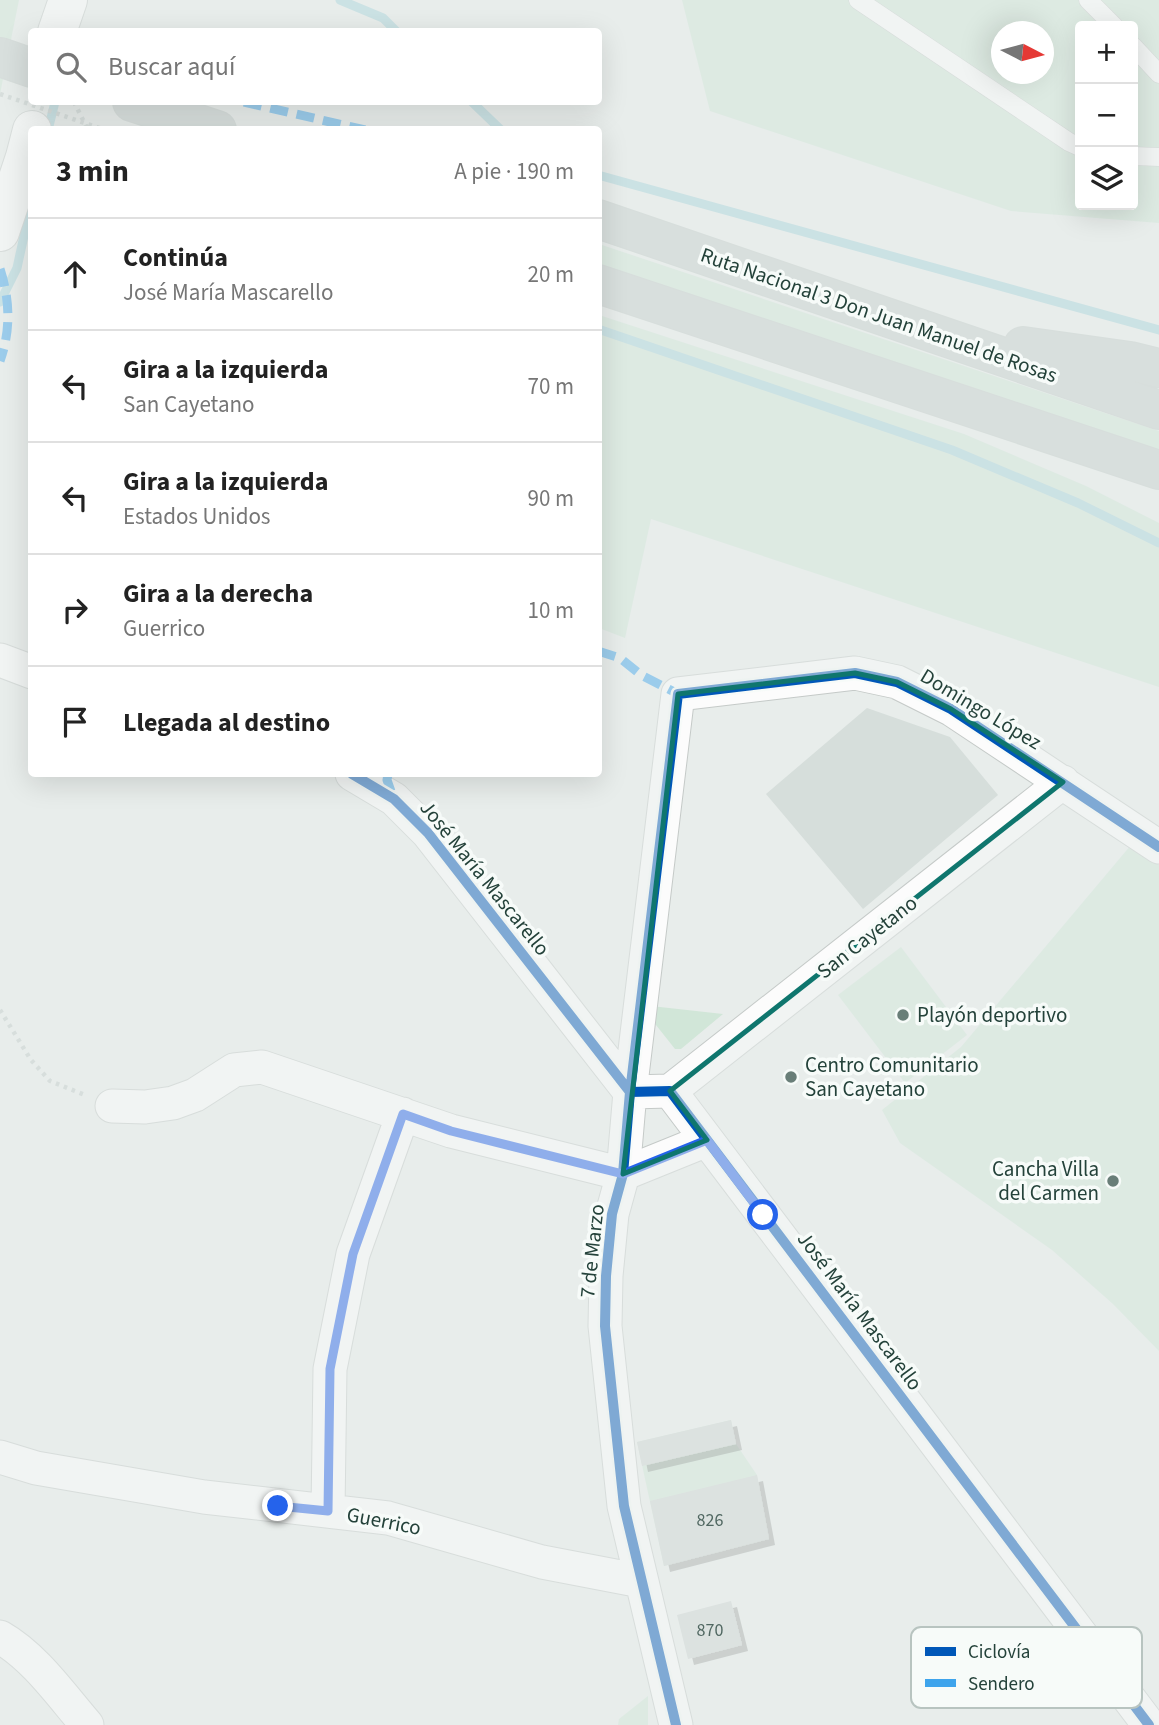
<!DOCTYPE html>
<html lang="es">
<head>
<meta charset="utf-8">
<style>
	:root { --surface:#fff; --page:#f6f6f6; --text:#222; --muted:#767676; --line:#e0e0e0 }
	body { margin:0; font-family:"Source Sans 3",sans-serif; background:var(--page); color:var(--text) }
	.controls { position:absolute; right:21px; top:21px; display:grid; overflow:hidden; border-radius:7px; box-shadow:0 7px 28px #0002 }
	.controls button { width:63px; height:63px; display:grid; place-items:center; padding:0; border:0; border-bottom:2px solid var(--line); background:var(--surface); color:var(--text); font:35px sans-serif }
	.compass { position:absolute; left:991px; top:21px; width:63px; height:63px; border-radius:50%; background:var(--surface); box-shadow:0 7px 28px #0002; rotate:96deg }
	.stop { position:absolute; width:21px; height:21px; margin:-16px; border:5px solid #2563eb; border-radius:50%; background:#fff }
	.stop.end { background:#2563eb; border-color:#fff; box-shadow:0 2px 7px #0008 }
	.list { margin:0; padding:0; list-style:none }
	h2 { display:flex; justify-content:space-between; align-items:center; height:91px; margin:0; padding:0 28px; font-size:30px }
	h2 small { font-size:23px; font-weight:400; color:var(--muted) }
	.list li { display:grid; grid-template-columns:46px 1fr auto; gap:21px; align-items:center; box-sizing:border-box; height:112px; padding:0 28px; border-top:2px solid var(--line) }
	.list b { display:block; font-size:26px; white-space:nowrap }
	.list p { margin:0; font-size:23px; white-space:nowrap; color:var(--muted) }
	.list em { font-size:23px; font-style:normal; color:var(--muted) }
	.icon { flex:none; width:38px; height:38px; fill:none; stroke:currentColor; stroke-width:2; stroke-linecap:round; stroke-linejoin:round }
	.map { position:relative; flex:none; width:1159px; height:1725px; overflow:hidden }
	.search { position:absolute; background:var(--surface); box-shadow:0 7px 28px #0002; left:28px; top:28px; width:574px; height:77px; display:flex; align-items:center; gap:18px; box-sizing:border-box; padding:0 24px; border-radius:7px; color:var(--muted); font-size:26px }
	.panel { position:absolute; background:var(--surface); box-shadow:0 7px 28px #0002; left:28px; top:126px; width:574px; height:651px; border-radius:7px }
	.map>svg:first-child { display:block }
	.built { fill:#d6dedb }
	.green { fill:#d1e6d8; fill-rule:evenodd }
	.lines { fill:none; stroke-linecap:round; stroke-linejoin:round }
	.stream { stroke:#a9d4db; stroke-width:9 }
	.building { fill:#cfd4d2; filter:url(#shadow) }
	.service-casing { stroke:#c5cac8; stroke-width:19 }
	.minor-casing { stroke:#c5cac8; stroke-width:35 }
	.tertiary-casing { stroke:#c5cac8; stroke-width:40 }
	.trunk-casing { stroke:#c3ccc9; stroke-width:40 }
	.path { stroke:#c3ccca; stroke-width:4.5; stroke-dasharray:3.5 5; stroke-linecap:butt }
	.service { stroke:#fcfcfc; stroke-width:18 }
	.minor { stroke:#fcfcfc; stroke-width:33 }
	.tertiary { stroke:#fcfcfc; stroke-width:38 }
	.trunk { stroke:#c6cecc; stroke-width:38 }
	.path-bridge { stroke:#c3ccca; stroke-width:4.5; stroke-dasharray:3.5 5; stroke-linecap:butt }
	.quiet { stroke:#3ea4ec; stroke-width:9; stroke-dasharray:18 9; stroke-linecap:butt }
	.cycleway-casing { stroke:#f7fbf9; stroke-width:15 }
	.cycleway { stroke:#0057b8; stroke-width:10 }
	.route { stroke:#2563eb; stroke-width:9 }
	.marked { fill:none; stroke:#0f766e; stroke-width:5; stroke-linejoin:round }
	.poi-dot { fill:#697e78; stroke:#f7fbf9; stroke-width:2.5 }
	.labels { text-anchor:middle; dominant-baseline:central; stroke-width:7; stroke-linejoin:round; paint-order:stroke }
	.number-label { font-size:18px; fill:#506761 }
	.street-label { font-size:21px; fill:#24423a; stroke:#f7fbf9 }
	.poi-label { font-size:21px; fill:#24423a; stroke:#f7fbf9; text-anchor:start }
	.key { fill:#f7fbf9; stroke:#b8c4c0; stroke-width:2 }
	.key-label { font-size:19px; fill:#24423a }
</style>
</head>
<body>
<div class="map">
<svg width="1159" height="1725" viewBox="0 0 1159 1725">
	<defs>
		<filter id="shadow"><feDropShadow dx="6" dy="6" stdDeviation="0" flood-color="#0004"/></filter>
	</defs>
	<rect width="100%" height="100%" fill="#e8edeb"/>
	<path class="built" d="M867,708l83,29 48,58 -135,114 -97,-115z"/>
	<path class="green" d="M0,0h19l-19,94z
		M682,0h477v223l-148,-12 -301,-100zM1080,26h53v179h-53zM1002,32h42v42h-42z
		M599,244l560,187v23l-560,-188z
		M599,315l365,119 122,52 73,37v164l-508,-168 -26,119 -26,-10z
		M1131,845l28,20v486l-46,-47 -61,-54 -152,-107 -18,-33 79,-63z
		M901,947l66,88 -62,48 -67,-88z
		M651,1006l72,8 -42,35h-6l-23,-29z
		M731,1420l5,24 21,31 12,64 -105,27 -27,-124z
		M648,1696v29h-30l1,-6z"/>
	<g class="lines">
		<path class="stream" d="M340,0l43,18 14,14
			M472,102l29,28
			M48,130l7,-28
			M598,175l561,155
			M0,302l17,-34 15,-69
			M598,329l354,121 126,53 81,40"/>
	</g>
	<path class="building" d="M731,1420l5,24 -94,22 -5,-24z
		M757,1475l12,64 -105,27 -14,-65z
		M731,1601l11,44 -54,14 -11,-44z"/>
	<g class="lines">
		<defs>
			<path id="service" d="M858,0l211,142 11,5
				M1088,0l26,26
				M1133,46l26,28
				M1133,156l26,1"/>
			<path id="minor" d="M0,660l32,12
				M352,774l42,25 34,34 202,259 40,-1 479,634
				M670,1091l393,-309
				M112,1106l33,1 28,-4 22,-8 39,-25 28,-3 189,64 172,43 84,-34
				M0,1457l36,11 168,29 184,21 154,44 99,19
				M328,1511l2,-142 23,-115 50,-140
				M0,1637c35,20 61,58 87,88
				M676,1725l-52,-219 -19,-180 1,-50 6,-62 11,-40 7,-82 48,-398 177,-21 42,9 54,27 208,138"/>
			<path id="tertiary" d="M57,32l11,-32
				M0,232l25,-75 7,-27"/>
			<path id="trunk" d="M0,57l32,11
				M132,102l85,28
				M598,219l561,191
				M598,284l561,186
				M1023,346l107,15 29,7"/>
		</defs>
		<use href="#service" class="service-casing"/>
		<use href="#minor" class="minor-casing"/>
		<use href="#tertiary" class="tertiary-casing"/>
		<use href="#trunk" class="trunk-casing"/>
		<path class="path" d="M74,102l14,28
			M0,1010l31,50 19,21 35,14"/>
		<use href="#service" class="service"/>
		<use href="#minor" class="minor"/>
		<use href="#tertiary" class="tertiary"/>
		<use href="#trunk" class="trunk"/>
		<path class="path-bridge" d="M0,94l105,36"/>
		<path class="quiet" d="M244,102l121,28
			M0,269c10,31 11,61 0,92
			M598,651l22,7 21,17 37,19
			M388,774l-1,6 6,17"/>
		<defs>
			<path id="cycleway" d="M352,774l42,25 34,34 202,259 40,-1 479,634
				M676,1725l-52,-219 -19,-180 1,-50 6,-62 11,-40 7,-82 48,-398 177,-21 42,9 54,27 208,138"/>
		</defs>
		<use href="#cycleway" class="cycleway-casing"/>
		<use href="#cycleway" class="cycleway"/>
	</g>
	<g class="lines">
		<path class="route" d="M278,1506l50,5 2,-142 23,-115 50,-140 48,17 172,43 84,-34 56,75"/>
	</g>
	<path d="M0 0H1159V1725H0ZM855,673l42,9 54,27 112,73 -393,309 37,49 -84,34 55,-480z" fill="#e8edeb" fill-opacity=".55" fill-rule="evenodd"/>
	<path class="marked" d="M855,673l42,9 54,27 112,73 -393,309 37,49 -84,34 55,-480z"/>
	<g class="poi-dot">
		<circle cx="903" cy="1015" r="7"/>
		<circle cx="791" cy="1077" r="7"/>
		<circle cx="1113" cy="1181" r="7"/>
	</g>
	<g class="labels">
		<g class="number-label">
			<text x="710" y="1520">826</text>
			<text x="710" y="1630">870</text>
		</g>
		<g class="street-label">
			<text transform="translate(879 315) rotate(19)">Ruta Nacional 3 Don Juan Manuel de Rosas</text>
			<text transform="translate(981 709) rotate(31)">Domingo López</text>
			<text transform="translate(485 878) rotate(51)">José María Mascarello</text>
			<text transform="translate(867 937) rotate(-38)">San Cayetano</text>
			<text transform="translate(592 1251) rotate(-84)">7 de Marzo</text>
			<text transform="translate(860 1311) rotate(53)">José María Mascarello</text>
			<text transform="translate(384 1521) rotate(11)">Guerrico</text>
		</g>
		<g class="poi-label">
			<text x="917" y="1015">Playón deportivo</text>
			<text x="805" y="1065">Centro Comunitario<tspan x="805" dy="24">San Cayetano</tspan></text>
			<text x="1099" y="1169" text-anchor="end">Cancha Villa<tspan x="1099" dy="24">del Carmen</tspan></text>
		</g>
	</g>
	<rect x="911" y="1627" width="231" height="81" rx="10" class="key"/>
	<rect x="925" y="1647" width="31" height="9" fill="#0057b8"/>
	<rect x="925" y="1679" width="31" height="8" fill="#3ea4ec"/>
	<g class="key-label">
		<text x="968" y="1658">Ciclovía</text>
		<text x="968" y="1690">Sendero</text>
	</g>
</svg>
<div class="controls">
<button>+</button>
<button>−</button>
<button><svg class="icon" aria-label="layers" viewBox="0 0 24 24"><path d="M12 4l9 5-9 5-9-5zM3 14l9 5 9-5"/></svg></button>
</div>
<svg class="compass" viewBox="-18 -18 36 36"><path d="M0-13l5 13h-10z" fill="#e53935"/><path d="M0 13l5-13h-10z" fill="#767676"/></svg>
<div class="stop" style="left:763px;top:1215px"></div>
<div class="stop end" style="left:278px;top:1506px"></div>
<div class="search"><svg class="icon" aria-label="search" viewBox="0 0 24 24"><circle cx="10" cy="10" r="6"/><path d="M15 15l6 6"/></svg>Buscar aquí</div>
<section class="panel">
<h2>3 min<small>A pie · 190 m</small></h2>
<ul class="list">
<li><svg class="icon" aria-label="ahead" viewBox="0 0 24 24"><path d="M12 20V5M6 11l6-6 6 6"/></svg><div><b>Continúa</b><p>José María Mascarello</p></div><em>20 m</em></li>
<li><svg class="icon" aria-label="left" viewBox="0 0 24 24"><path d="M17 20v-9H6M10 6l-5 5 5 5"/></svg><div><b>Gira a la izquierda</b><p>San Cayetano</p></div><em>70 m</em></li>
<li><svg class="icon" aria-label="left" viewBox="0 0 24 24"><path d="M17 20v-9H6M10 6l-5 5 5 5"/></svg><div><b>Gira a la izquierda</b><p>Estados Unidos</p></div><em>90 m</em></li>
<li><svg class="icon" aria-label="right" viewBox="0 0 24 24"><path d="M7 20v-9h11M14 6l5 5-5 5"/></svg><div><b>Gira a la derecha</b><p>Guerrico</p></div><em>10 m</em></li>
<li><svg class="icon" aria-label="arrive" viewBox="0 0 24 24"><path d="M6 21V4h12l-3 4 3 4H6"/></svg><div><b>Llegada al destino</b></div></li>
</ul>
</section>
</div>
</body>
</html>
